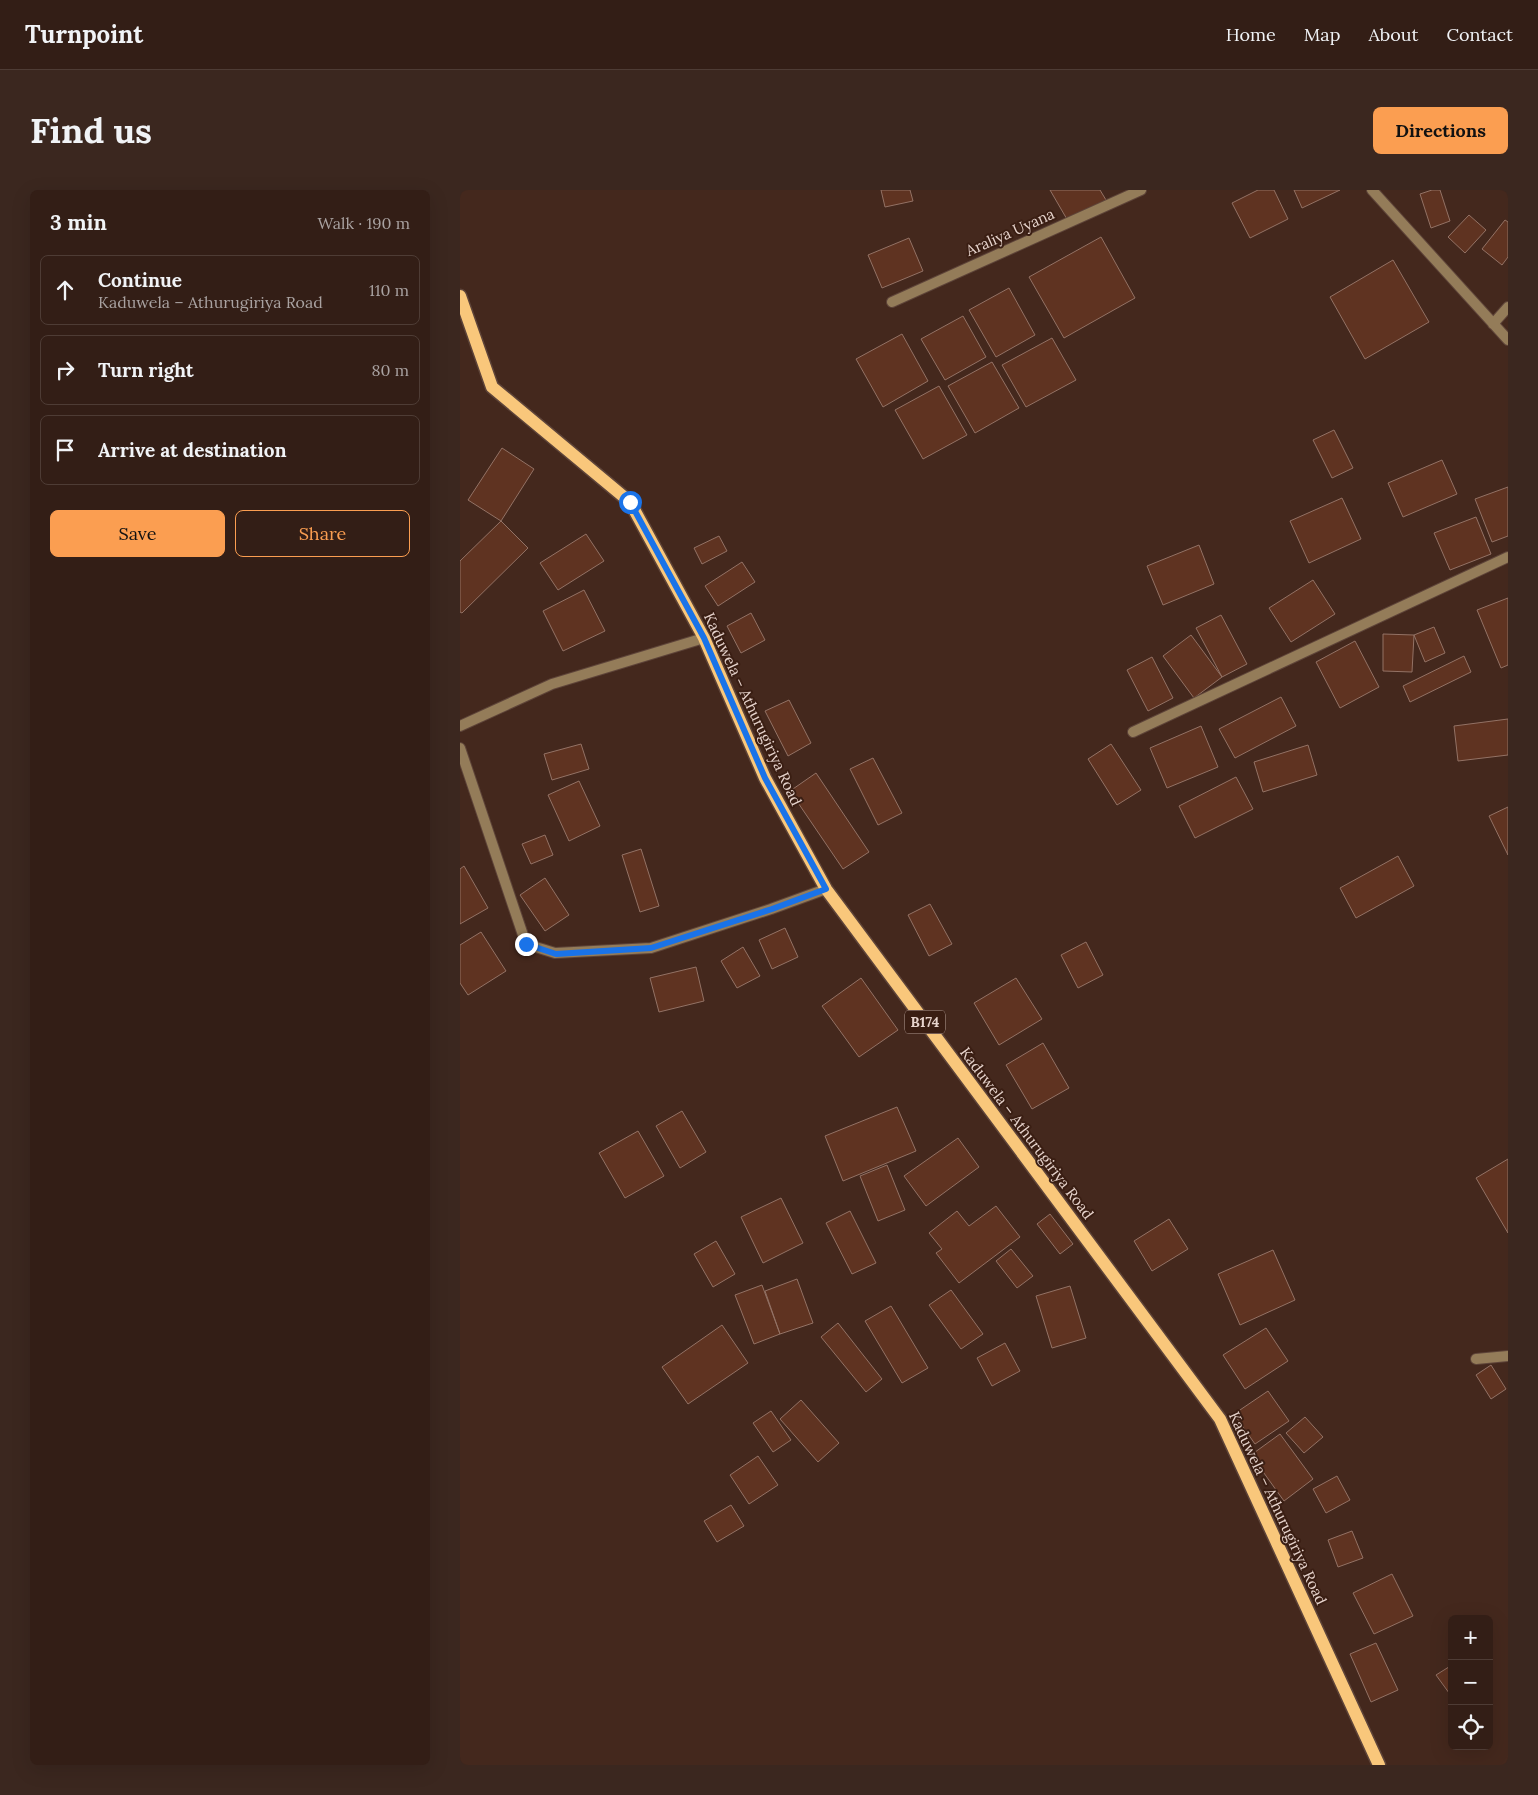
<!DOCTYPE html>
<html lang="en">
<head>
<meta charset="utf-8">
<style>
	:root { --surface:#331e16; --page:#3b271f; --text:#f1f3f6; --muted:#a9a2a1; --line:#4e3c35; --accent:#fb9e51 }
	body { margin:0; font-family:Lora,serif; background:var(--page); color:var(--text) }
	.controls { position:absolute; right:15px; bottom:15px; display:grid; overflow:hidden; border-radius:8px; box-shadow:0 5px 20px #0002 }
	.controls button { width:45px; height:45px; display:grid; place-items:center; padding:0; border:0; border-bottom:1px solid var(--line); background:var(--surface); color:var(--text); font:25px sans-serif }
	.stop { position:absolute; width:15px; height:15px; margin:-11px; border:4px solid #1a73e8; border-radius:50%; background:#fff }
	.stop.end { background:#1a73e8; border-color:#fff; box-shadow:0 1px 5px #0008 }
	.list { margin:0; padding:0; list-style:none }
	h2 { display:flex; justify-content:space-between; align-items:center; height:65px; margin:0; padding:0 20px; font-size:21px }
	h2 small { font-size:16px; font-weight:400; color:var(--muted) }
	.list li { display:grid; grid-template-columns:32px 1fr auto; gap:15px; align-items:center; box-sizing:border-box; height:70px; margin:0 10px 10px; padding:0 10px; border:1px solid var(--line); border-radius:8px }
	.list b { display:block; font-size:19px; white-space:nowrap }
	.list p { margin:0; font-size:16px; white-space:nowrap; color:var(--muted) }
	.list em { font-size:16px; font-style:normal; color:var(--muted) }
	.actions { display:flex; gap:10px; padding:15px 20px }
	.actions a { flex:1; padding:11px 0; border:1px solid var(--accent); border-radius:8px; text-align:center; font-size:18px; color:var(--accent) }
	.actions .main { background:var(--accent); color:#111 }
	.icon { flex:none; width:28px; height:28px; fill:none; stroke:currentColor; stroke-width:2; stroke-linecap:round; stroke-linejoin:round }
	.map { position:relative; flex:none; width:1048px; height:1575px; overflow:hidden; border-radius:8px }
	header { display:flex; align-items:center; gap:30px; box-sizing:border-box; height:70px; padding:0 25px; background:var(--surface); border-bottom:1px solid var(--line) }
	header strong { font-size:24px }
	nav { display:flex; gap:28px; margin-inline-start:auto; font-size:18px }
	.intro { display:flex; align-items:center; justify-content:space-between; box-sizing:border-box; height:120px; padding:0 30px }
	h1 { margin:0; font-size:35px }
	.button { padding:12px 22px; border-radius:8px; background:var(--accent); color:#111; font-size:18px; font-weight:700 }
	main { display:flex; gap:30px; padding:0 30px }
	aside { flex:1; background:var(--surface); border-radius:8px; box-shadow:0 5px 20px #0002 }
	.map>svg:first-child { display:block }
	.building { fill:#5f3321; stroke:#937265 }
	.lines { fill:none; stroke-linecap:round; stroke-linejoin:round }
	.street-casing { stroke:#5e4439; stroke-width:12 }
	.primary-casing { stroke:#5e4439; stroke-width:15 }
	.street { stroke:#947c59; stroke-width:10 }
	.primary { stroke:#f9c77b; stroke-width:12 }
	.route { stroke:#1a73e8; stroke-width:6 }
	.labels { text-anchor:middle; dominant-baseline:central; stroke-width:4; stroke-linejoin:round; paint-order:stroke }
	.shield { fill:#3a1e13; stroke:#b39d95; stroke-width:1 }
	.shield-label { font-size:14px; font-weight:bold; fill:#e7d4cd }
	.street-label { font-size:15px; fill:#e7d4cd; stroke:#3a1e13 }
</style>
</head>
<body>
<header>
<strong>Turnpoint</strong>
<nav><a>Home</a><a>Map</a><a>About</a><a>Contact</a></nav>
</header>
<div class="intro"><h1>Find us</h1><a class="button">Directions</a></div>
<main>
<aside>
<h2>3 min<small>Walk · 190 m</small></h2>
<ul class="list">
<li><svg class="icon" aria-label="ahead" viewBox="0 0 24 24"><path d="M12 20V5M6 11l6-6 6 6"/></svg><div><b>Continue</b><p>Kaduwela – Athurugiriya Road</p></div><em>110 m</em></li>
<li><svg class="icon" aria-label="right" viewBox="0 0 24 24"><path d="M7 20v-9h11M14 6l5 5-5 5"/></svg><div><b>Turn right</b></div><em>80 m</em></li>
<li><svg class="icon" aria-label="arrive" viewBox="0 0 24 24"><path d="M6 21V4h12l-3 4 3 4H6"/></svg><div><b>Arrive at destination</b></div></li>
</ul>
<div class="actions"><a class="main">Save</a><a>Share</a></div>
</aside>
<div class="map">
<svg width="1048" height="1575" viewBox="0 0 1048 1575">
	<rect width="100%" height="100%" fill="#44281d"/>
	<path class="building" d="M421,0h29l3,11 -28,6z
		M590,0h50l6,10 -38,21z
		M798,0h16l14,29 -38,19 -18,-35z
		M834,0h46l-38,18z
		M972,0h8l10,31 -19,7 -11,-34z
		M1009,25l17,15 -21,23 -17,-16z
		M1045,30l3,2v35l-6,8 -20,-16z
		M641,47l34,61 -71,40 -35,-61z
		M449,48l14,33 -41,17 -14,-33z
		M933,70l36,62 -64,37 -35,-62z
		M549,98l26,47 -39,22 -27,-47z
		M503,126l23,41 -41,23 -24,-41z
		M442,144l26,47 -45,26 -27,-48z
		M592,148l24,42 -50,27 -24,-42z
		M532,172l27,46 -44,25 -27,-47z
		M479,196l28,49 -44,24 -28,-49z
		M874,240l19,38 -21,10 -19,-38z
		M42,258l32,21 -33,52 -33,-21z
		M982,270l15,34 -54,23 -15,-34z
		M1048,297v49l-16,6 -17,-43z
		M882,308l19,41 -52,24 -19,-42z
		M1016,327l15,37 -41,16 -16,-37z
		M41,331l27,27 -66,65 -2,-1v-51z
		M126,344l18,27 -46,29 -18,-27z
		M259,346l8,15 -25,13 -8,-16z
		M739,355l15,39 -51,21 -16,-39z
		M282,372l13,20 -37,24 -13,-20z
		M853,390l22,34 -44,28 -22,-34z
		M124,400l21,41 -42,20 -20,-40z
		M1048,408v67l-7,3 -24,-58z
		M291,423l14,27 -24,13 -14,-27z
		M761,425l26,49 -25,13 -26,-49z
		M974,437l11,26 -20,9 -11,-27z
		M923,444l31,1 -2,37 -29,-1z
		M731,445l31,42 -28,21 -31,-42z
		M895,451l24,46 -39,21 -24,-46z
		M1004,466l7,16 -61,30 -7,-16z
		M692,467l21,41 -25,13 -21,-41z
		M821,507l15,29 -61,32 -16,-29z
		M329,510l22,43 -23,13 -23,-45z
		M1048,529v36l-50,6 -4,-35z
		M741,536l17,41 -51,21 -17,-40z
		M121,554l8,25 -37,11 -8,-26z
		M651,554l30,46 -24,15 -29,-46z
		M848,555l9,30 -54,17 -9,-30z
		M413,568l29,55 -24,12 -28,-56z
		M356,583l53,79 -26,17 -53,-78z
		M776,587l17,32 -58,29 -16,-32z
		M119,591l21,45 -31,15 -21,-46z
		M1048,617v48l-19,-39z
		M85,645l8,20 -22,9 -9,-20z
		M181,659l18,57 -19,6 -18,-57z
		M938,666l16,30 -58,32 -16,-30z
		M4,676l24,42 -28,16v-55z
		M85,688l24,37 -24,16 -25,-36z
		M470,714l22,40 -23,12 -21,-41z
		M325,738l13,29 -26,12 -13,-29z
		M21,742l25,39 -38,24 -8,-12v-38z
		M626,752l17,33 -25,13 -17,-33z
		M283,757l17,29 -23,12 -16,-27z
		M236,777l8,34 -45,11 -9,-34z
		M401,788l37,52 -39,27 -37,-51z
		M556,788l26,41 -43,26 -25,-42z
		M583,853l26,45 -37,21 -26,-44z
		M437,917l19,44 -73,30 -18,-45z
		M222,921l24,41 -26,16 -24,-42z
		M178,941l26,45 -39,22 -26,-45z
		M498,948l21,29 -53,39 -22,-30z
		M1048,969v74l-32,-55z
		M427,975l18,45 -27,11 -18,-45z
		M321,1008l22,45 -40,20 -22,-46z
		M536,1016l24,31 -61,46 -23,-30 6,-4 -13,-16 28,-22 12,15z
		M390,1021l26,52 -24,11 -26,-51z
		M590,1024l23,30 -13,10 -23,-30z
		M709,1029l19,30 -36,22 -18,-30z
		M256,1051l19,33 -22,13 -19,-33z
		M551,1059l22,27 -16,12 -21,-27z
		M813,1060l22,50 -55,25 -22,-51z
		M337,1089l16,44 -33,11 -15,-43z
		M302,1095l18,49 -26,10 -19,-49z
		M610,1096l16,52 -34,10 -16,-52z
		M491,1100l32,44 -22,15 -32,-44z
		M431,1116l37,62 -26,15 -37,-62z
		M378,1133l44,56 -16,13 -45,-55z
		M262,1135l26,38 -60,41 -26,-37z
		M806,1138l22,33 -43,28 -22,-34z
		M545,1153l15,28 -28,15 -15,-28z
		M1031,1175l15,24 -15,10 -15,-24z
		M808,1201l21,30 -34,23 -21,-30z
		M341,1210l38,43 -21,19 -38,-43z
		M311,1221l20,29 -18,12 -20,-29z
		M845,1227l18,20 -19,16 -18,-20z
		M820,1244l33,45 -29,22 -33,-46z
		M298,1266l20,29 -29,19 -19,-29z
		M877,1286l13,24 -24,13 -13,-24z
		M271,1315l13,21 -27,16 -13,-21z
		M892,1341l11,27 -25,9 -10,-27z
		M932,1384l21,42 -39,18 -21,-41z
		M916,1453l22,47 -27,12 -21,-48z
		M992,1475v32l-16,-22z"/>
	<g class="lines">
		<defs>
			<path id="street" d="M912,0l136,150
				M432,112l249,-112
				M1033,134l15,-17
				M0,536l92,-42 152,-46
				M673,542l375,-175
				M0,558l66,196 29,9 96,-5 120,-39 55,-20
				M1016,1169l32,-3"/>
			<path id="primary" d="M0,106l32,91 138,115 74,136 61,140 61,111 394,530 159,346"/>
		</defs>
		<use href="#street" class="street-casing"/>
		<use href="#primary" class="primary-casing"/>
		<use href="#street" class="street"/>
		<use href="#primary" class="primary"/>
	</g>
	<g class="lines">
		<path class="route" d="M66,754l30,10 95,-6 121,-39 54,-20 -61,-111 -61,-140 -74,-136"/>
	</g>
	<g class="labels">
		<rect class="shield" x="445" y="820.5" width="40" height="23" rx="4"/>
		<g class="shield-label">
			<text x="465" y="832">B174</text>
		</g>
		<g class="street-label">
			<text transform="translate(550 42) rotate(-24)">Araliya Uyana</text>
			<text transform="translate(293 519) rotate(65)">Kaduwela – Athurugiriya Road</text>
			<text transform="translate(567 943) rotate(53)">Kaduwela – Athurugiriya Road</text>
			<text transform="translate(818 1318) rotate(65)">Kaduwela – Athurugiriya Road</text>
		</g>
	</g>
</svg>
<div class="controls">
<button>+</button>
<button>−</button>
<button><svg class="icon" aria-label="locate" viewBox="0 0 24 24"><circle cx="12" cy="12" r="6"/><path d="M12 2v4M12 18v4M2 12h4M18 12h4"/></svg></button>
</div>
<div class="stop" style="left:170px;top:312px"></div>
<div class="stop end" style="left:66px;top:754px"></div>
</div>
</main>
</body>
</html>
